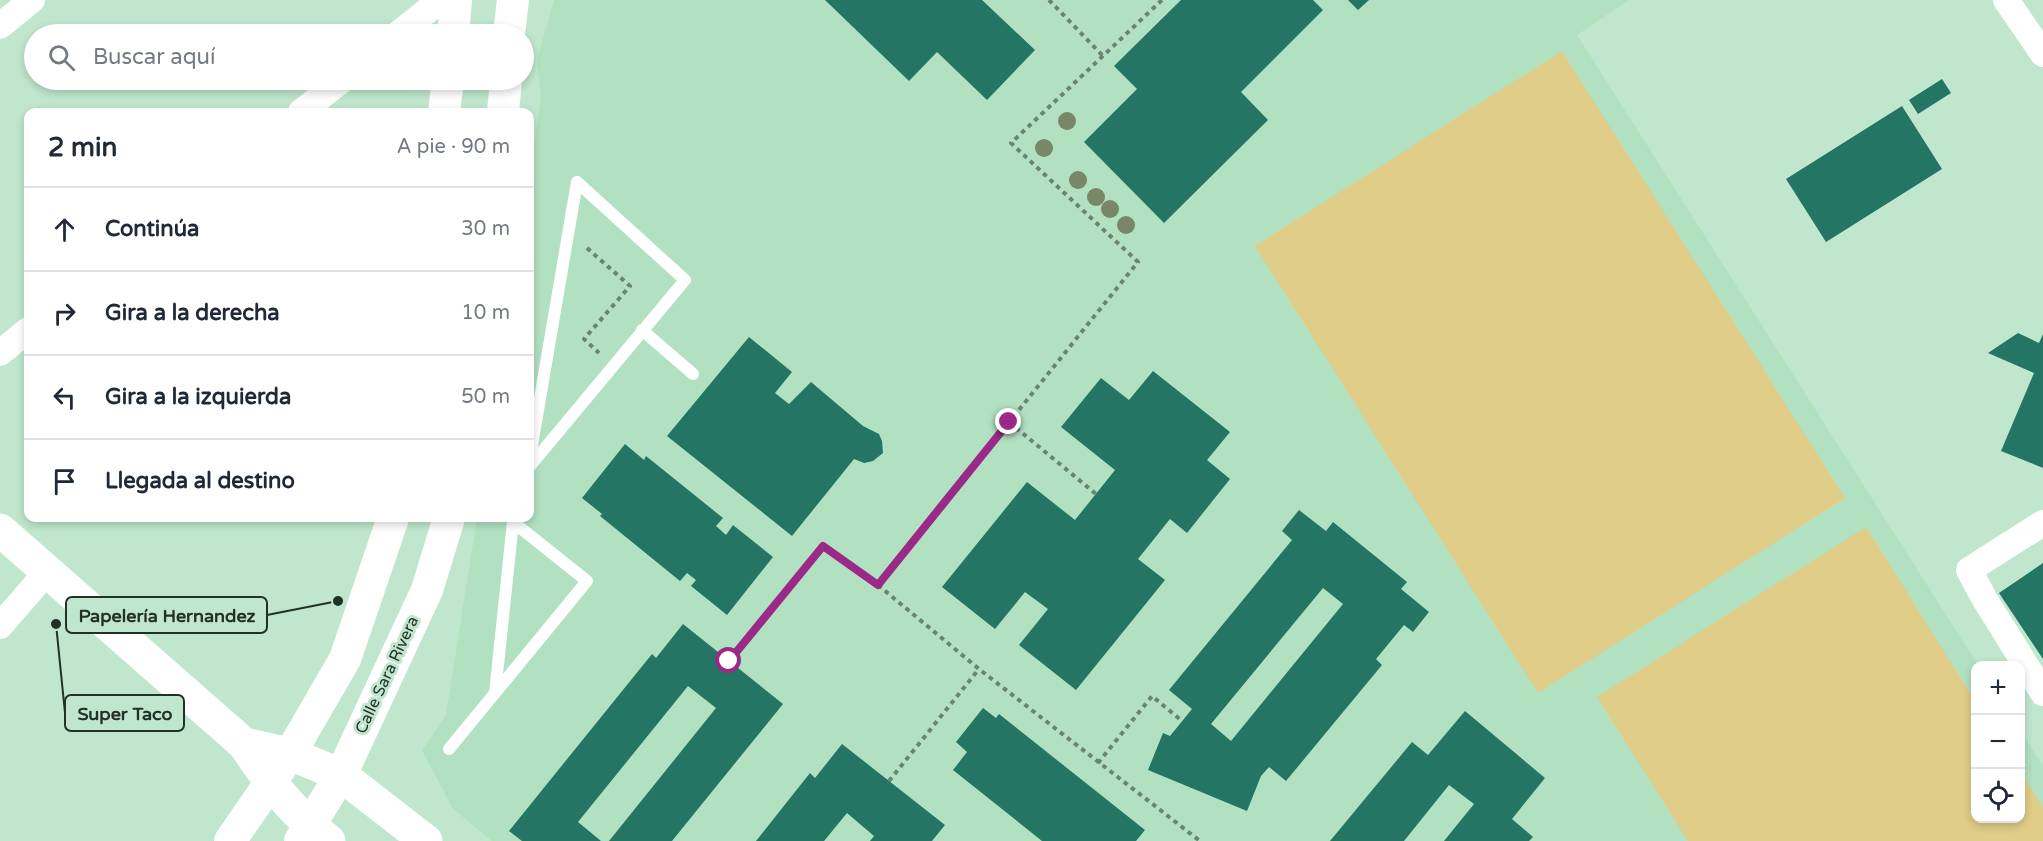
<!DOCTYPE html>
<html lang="es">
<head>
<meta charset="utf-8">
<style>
	:root { --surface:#fff; --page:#f2f2f3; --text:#1f2937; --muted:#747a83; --line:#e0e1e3 }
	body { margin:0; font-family:"Varela Round",sans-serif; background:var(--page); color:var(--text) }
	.controls { position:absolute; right:18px; bottom:18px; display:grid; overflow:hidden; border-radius:12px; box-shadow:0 3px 9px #0003 }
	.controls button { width:54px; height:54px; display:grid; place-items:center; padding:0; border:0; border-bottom:2px solid var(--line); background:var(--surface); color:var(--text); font:30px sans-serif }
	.stop { position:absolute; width:18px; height:18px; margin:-14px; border:4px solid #9a2988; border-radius:50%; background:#fff }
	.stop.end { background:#9a2988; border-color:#fff; box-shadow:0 2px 6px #0008 }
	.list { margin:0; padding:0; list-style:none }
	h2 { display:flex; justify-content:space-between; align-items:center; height:78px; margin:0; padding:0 24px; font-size:26px }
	h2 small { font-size:20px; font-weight:400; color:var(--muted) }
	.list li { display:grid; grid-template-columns:39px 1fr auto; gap:18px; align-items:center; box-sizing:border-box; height:84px; padding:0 24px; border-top:2px solid var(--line) }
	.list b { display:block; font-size:22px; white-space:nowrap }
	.list em { font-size:20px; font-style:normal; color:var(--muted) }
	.icon { flex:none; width:33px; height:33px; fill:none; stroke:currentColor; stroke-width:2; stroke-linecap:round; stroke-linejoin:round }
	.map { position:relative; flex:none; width:2043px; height:841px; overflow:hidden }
	.search { position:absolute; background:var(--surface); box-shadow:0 3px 9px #0003; left:24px; top:24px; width:510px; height:66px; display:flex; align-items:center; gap:15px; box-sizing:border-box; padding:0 21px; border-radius:33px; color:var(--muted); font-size:22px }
	.panel { position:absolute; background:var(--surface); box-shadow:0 3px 9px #0003; left:24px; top:108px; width:510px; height:414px; border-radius:12px }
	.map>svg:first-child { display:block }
	.built { fill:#b2e1c1 }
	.green { fill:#dfcd88 }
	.building { fill:#247563; fill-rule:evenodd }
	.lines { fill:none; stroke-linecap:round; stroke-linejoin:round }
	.path { stroke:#6a8473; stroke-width:4; stroke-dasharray:4.5 4.5; stroke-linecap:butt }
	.service { stroke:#fff; stroke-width:12 }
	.minor { stroke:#fff; stroke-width:26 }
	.tertiary { stroke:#fff; stroke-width:32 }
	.secondary { stroke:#fff; stroke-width:33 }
	.tree { fill:#798667 }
	.route { stroke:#9a2988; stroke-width:8 }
	.labels { text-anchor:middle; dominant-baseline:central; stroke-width:6; stroke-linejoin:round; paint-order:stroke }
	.street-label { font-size:16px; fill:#223127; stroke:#c0e7cd }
	.leader { fill:none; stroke:#223127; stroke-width:2 }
	.callout-dot { fill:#223127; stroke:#c0e7cd; stroke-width:2 }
	.callout { fill:#c0e7cd; stroke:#223127; stroke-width:2 }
	.callout-label { font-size:18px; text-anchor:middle; font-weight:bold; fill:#223127 }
</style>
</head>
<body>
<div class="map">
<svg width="2043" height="841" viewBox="0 0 2043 841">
	<rect width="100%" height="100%" fill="#c0e7cd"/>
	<path class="built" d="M554,0h1075l-52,35 401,630 -2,1v152h44l1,-87 22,35v75h-1551l-39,-32 -31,-59 24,-35 31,-197h53v-345l11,-75 -4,-38z"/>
	<path class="green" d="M1562,51l283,447 -307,195 -283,-447z
		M1866,527l109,174 1,117h44l1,-46 22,36v33h-355l-91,-144z"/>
	<path class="building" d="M825,0h157l53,50 -48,50 -50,-48 -28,29z
		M1181,0h132l10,10 -82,82 27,28 -104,103 -80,-81 53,-53 -23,-23z
		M1348,0h21l-11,10z
		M1942,79l9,14 -33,21 -9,-14z
		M1902,106l40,63 -116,73 -40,-63z
		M2018,333l21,10 4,-9v134l-42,-17 33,-78 -46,-20z
		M749,337l43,35 -17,21 14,11 22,-22 52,44 16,8 3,7 1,12 -10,8 -9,2 -10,-4 -62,77 -125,-100z
		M1153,371l77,61 -23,28 23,19 -43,54 -17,-14 -32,40 27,21 -89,110 -57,-45 29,-36 -23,-17 -30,37 -53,-42 85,-105 48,38 40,-50 -54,-43 40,-49 28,22z
		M625,444l19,16 2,-4 77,62 -7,8 10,9 7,-10 40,32 -46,58 -36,-29 5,-6 -9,-7 -7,8 -80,-65 2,-2 -20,-16z
		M1299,510l27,21 7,-9 74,60 -6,7 28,23 -16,20 -9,-7 -28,34 6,6 -96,116 -17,-14 -8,9 -14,35 -99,-41 15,-37 7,3 22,-27 -23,-19 123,-150 -10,-9zM1323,588l20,16 -112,137 -20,-17z
		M2043,563v96l-44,-66z
		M683,624l100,80 -111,137h-63l107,-133 -28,-22 -110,136 23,19h-79l-13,-10 143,-177 4,4z
		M983,708l13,10 3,-4 146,116 -9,11h-94l-89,-71 14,-18 -11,-10z
		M1465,711l80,67 -33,41 21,18 -4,4h-85l30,-37 -25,-19 -45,56h-74l82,-99 16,13z
		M842,744l103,81 -13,16h-62l4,-5 -27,-23 -23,28h-68l54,-68 5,5z"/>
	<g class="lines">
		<path class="path" d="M1049,0l54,56
			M587,248l43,38 -46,53 15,14
			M1009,422l87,72
			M878,585l260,-323 -127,-119 151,-143
			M729,661l94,-115 55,39 101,84 221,172
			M1098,763l54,-67 30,25
			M889,781l90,-112"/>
		<path class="service" d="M642,330l51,44
			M530,457l47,-275 108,98 -155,186
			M513,522l74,59 -92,112 18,-171v-4
			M449,749l46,-56"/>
		<path class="minor" d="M2006,0l37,54
			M0,26l32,-26
			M398,34l43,-34
			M301,112l41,-32
			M0,353l28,-23
			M2043,523l-74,47 15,28 59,95
			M0,626l46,-53"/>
		<path class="tertiary" d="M453,34l3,-34
			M509,34l4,-34
			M444,112l4,-32
			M503,112l3,-32
			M230,841l60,-87 55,-95 48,-141
			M300,841l41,-66 86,-185 22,-72"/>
		<path class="secondary" d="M0,530l244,214c25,38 49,69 85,97
			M244,744l46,10 51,21 85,66"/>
	</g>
	<g class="tree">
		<circle cx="1067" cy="121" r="9"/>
		<circle cx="1044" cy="148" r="9"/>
		<circle cx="1078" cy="180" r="9"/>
		<circle cx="1096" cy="197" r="9"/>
		<circle cx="1110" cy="209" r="9"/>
		<circle cx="1126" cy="225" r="9"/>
	</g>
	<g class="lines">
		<path class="route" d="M729,661l94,-115 55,39 131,-163"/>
	</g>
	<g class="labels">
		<g class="street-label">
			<text transform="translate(387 675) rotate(-65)">Calle Sara Rivera</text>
		</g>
	</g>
	<path class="leader" d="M338 601L267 615M56 624L65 713"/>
	<g class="callout-dot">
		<circle cx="338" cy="601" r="6"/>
		<circle cx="56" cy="624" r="6"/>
	</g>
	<g class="callout">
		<rect x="66" y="597" width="201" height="36" rx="6"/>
		<rect x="65" y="695" width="119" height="36" rx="6"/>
	</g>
	<g class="callout-label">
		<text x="167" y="622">Papelería Hernandez</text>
		<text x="125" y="720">Super Taco</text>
	</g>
</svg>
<div class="controls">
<button>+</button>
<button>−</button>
<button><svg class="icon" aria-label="locate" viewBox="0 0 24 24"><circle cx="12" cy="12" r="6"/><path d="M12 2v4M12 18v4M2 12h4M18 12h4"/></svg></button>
</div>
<div class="stop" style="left:729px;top:661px"></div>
<div class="stop end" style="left:1009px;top:422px"></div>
<div class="search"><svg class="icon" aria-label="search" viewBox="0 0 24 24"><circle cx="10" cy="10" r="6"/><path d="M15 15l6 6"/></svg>Buscar aquí</div>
<section class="panel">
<h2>2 min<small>A pie · 90 m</small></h2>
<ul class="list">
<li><svg class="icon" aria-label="ahead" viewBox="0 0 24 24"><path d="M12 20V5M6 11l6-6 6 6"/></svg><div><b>Continúa</b></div><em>30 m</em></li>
<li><svg class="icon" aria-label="right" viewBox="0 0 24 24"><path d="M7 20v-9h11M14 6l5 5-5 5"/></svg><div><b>Gira a la derecha</b></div><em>10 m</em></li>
<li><svg class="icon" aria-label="left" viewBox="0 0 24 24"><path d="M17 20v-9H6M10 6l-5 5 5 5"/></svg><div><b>Gira a la izquierda</b></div><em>50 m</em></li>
<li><svg class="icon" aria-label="arrive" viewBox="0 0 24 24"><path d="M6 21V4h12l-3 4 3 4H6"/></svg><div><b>Llegada al destino</b></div></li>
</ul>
</section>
</div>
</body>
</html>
